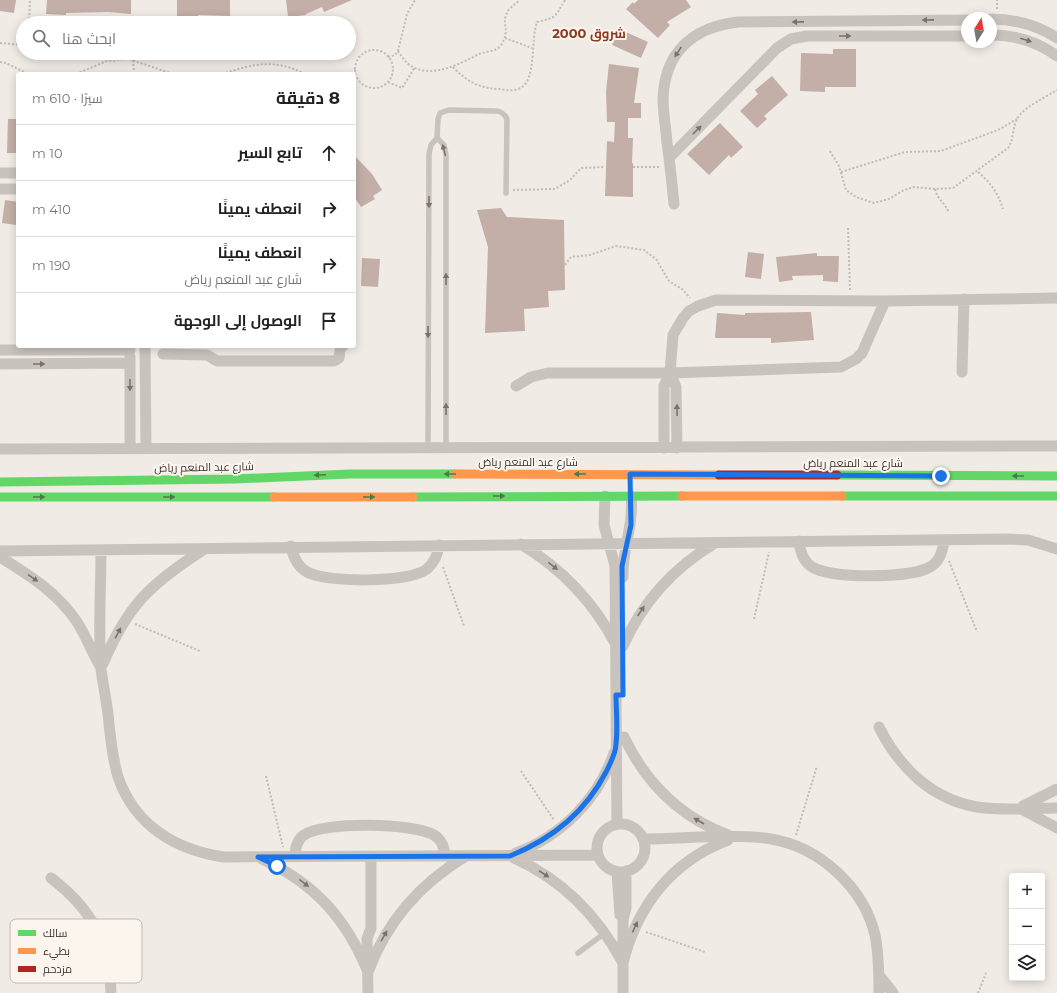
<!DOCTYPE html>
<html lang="ar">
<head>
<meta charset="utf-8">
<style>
	:root { --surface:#fff; --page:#f2f2f2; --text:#222; --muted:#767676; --line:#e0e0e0 }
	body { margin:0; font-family:Montserrat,Cairo,sans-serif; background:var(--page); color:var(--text); direction:rtl }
	.controls { position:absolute; right:12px; bottom:12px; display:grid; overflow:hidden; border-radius:4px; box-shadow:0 2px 10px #0003 }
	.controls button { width:36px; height:36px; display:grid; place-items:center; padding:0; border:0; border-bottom:1px solid var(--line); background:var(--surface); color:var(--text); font:20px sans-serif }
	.compass { position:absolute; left:961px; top:12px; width:36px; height:36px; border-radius:50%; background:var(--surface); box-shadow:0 2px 10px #0003; rotate:11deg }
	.stop { position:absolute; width:12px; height:12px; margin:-9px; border:3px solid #1a73e8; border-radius:50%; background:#fff }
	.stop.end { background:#1a73e8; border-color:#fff; box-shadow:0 1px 4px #0008 }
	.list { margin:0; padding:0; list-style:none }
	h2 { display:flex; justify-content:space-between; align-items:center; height:52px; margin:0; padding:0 16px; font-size:17px }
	h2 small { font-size:13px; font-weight:400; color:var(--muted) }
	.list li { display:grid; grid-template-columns:26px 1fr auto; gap:12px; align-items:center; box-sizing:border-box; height:56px; padding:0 16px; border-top:1px solid var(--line) }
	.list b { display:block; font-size:15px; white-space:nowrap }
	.list p { margin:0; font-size:13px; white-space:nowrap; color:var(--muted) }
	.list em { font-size:13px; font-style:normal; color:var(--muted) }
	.icon { flex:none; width:22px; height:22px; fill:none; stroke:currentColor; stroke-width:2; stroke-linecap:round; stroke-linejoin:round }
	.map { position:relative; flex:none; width:1057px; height:993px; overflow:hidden; direction:ltr }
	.search { position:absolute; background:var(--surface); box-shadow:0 2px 10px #0003; left:16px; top:16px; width:340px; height:44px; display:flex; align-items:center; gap:10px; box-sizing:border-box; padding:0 14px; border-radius:22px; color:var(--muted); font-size:15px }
	.panel { position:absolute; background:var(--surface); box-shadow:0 2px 10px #0003; left:16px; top:72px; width:340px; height:276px; border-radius:4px; direction:rtl }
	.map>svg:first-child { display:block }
	.building { fill:#c3afa7 }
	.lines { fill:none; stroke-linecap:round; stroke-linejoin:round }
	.path { stroke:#c2bbb6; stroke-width:2; stroke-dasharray:2 2; stroke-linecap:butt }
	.lane { stroke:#c9c3be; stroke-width:5.5 }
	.street { stroke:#c9c3be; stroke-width:11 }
	.fast { stroke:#63d668; stroke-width:9 }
	.slow { stroke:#ff974d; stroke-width:9 }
	.jam { stroke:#b3261e; stroke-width:9 }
	.oneway { fill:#7b726d }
	.oneway2 { fill:#4d7b46 }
	.route { stroke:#1a73e8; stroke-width:5 }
	.labels { text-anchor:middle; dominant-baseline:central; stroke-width:4; stroke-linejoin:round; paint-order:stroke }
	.street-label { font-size:11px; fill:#3b302b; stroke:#fbf5ee }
	.quarter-label { font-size:13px; font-weight:bold; fill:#8c3b22; stroke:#fbf5ee }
	.key { fill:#fbf5ee; stroke:#c1bab4; stroke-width:1 }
	.key-label { font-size:11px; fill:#3b302b }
</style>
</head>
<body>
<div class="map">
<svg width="1057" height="993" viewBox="0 0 1057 993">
	<rect width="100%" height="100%" fill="#f0ebe5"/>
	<path class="building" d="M0,0h16l-2,13 -14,-2z
		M47,0h84v14l-23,-2 -42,1v2l-20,-1z
		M177,0h53v16l-32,-1v2l-21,1z
		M286,0h66l-28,12 -2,-5 -16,7v1l-18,2z
		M638,0h48l5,7 -24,15 3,3 -12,13 -32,-29 7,-7 1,2z
		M619,29l29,13 -7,16 -29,-13z
		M833,49h23v38h-31v5l-25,-1 1,-38 32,1z
		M609,64l30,4 -5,35h7v15h-13v20h5l-1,25h1v34l-28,-1 2,-55 7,1 1,-20h-8l-1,-30z
		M772,76l16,19 -24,21 3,3 -10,9 -17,-17 18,-17 -3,-4z
		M8,119h10v34h-11z
		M720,123l23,24 -12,11 -2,-3 -20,20 -22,-21z
		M354,155l18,19 10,16 -9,6 2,3 -14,8 -7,-11z
		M5,200l13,2 -2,23 -14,-2z
		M501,208l6,9 57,3 1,70 -17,1 1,16 -25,2 1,22 -40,2 3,-86 -11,-37z
		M748,252l16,2 -3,25 -16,-2z
		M817,253v3h22l-1,26 -15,-1v-6l-31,1 1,4 -14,2 -3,-25z
		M362,258l18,1 -2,28 -17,-1z
		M811,312l3,28 -43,3v-5h-56l2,-25 28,2v-2z"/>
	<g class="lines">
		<path class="path" d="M997,9v-9
			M29,23l1,-23
			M505,38l27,10
			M0,43l23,2
			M355 69a19 19 0 1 1 38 0a19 19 0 1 1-38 0Z
			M398,51c3,4 6,9 9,12 21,18 53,1 72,-9 8,-3 17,-2 22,-9 10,-14 0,-22 6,-32 2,-6 9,-8 12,-13
			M388,57l7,-2 3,-4 9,-37 8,-14
			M133,60l1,14
			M0,62l6,1 22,11
			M453,67c13,14 26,21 45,22 8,1 17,3 24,-2 14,-9 9,-49 15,-65 21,-5 17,-4 28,-22
			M76,74l31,-13 22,-2 44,15
			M222,74c32,-10 52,-16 83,0
			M388,82l14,6 13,-21
			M830,151l9,15 7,24 10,7 18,6 15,-4 15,-9 10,-3 21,2 18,-1 55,-40c6,-8 4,-19 9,-29 5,-11 29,-22 40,-29
			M633,167h26
			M841,172l64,-20 36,-1 57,-21 19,-11
			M978,172c13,11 20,21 25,37
			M935,189c2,10 11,15 14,24
			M513,190l42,-1 15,-9 11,-12 24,-1
			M848,228l2,63
			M565,265l6,-8 19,-2 26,-9 28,4 12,9 13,22 13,8 8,9
			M949,561l28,71
			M443,567l21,59
			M754,619l15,-67
			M135,624l65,27
			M521,771l33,49
			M266,776l17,71
			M796,835l21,-69
			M646,932l59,20
			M978,993l8,-20"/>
		<path class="lane" d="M437,138l7,7 2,9v294
			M428,448l1,-294 2,-9 6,-7 1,-19 2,-6 9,-3 46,1c6,0 9,2 12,8l-1,74
			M578,953l27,-20"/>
		<path class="street" d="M991,19c23,0 46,6 66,19
			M991,35c24,0 47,7 66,21
			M669,158l108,-110 14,-9 16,-3h160
			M0,173h18
			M0,189h18
			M674,204c-2,-20 -4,-41 -7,-61 -1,-15 -4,-30 -4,-45 2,-47 31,-71 75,-76l229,-2
			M145,346l1,102
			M0,350h130
			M163,354l44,1 10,6h117l5,-3 1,-8 3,-4
			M130,357v91
			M0,364l130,-1
			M962,372l2,-73
			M670,373l6,14 1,61
			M516,386l15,-9 17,-4h122l171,-6 15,-8 6,-6 23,-52
			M664,448v-62l6,-13 3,-38 10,-17 6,-7 9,-5 18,-6 169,1 172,-3
			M0,449l1057,-3
			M605,496l-1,29 11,41 2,258
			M799,541c1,11 4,20 13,26 20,12 96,11 116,1 11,-5 15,-17 16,-28
			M521,544c41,25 72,57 94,99
			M291,546c2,11 6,20 16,26 19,11 102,11 120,-3 8,-7 11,-15 12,-24
			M101,550c0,39 -3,80 0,119 2,15 5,30 7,45 2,21 4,43 10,63 17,49 58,73 106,80l374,-2
			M0,551l1006,-12 22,1 29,9
			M0,557c29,18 58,36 77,65 9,14 15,30 23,44
			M623,577c-1,-28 11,-51 8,-81
			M623,646c20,-45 50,-78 92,-103
			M103,664c24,-58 47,-80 100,-114
			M879,727c20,40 52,72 98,80 26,4 54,1 80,1
			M624,737c22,46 56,80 104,98
			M1023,806l34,-17
			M1023,810l34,18
			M597 848a24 24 0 1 1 48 0a24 24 0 1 1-48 0Z
			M644,839c39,0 89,-6 127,0 49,8 93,49 104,96 4,19 4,39 4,58
			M516,853c45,-17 82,-53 98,-100
			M295,857c0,-9 2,-17 9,-22 21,-14 109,-12 130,0 8,5 10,12 11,21
			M514,858c49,22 84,58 109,105
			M262,859c52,24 84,59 106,113
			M617,872l3,43
			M51,878c41,31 58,64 60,115
			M623,963c14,-57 49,-102 105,-123
			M368,972c19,-51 51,-88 98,-116
			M879,975l14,18
			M368,993l-1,-54 4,-11v-72
			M623,993v-73l3,-12v-37"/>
		<path class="fast" d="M837,475l220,1
			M0,482l235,-3 115,-5h105
			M842,496h215
			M0,497h274
			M413,497l269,-1"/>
		<path class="slow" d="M455,474l264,1
			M682,496h160
			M274,497h139"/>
		<path class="jam" d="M719,475h118"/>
	</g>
	<defs><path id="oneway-solid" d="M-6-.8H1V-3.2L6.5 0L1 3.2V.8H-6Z"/></defs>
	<g class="oneway">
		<use href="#oneway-solid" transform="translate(928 20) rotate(179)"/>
		<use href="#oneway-solid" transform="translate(798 22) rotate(179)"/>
		<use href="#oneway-solid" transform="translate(845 36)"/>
		<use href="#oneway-solid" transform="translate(1026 40) rotate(17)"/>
		<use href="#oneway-solid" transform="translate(678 52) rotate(123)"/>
		<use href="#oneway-solid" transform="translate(697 130) rotate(-45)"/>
		<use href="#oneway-solid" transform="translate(444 150) rotate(-104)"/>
		<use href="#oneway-solid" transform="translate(429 202) rotate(90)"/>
		<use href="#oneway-solid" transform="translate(446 279) rotate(-90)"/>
		<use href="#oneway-solid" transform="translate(428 332) rotate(90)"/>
		<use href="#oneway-solid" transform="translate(39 364)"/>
		<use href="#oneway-solid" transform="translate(130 385) rotate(90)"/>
		<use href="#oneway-solid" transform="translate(446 409) rotate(-90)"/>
		<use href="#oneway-solid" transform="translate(677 410) rotate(-91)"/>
		<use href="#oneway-solid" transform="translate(553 566) rotate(38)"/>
		<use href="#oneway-solid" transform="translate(33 578) rotate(35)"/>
		<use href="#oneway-solid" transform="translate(641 611) rotate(-57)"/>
		<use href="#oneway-solid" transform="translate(118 633) rotate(-62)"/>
		<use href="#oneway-solid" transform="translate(699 821) rotate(-150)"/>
		<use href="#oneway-solid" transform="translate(544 874) rotate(33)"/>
		<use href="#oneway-solid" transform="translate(304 883) rotate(37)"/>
		<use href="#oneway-solid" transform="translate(635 927) rotate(-65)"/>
		<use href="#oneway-solid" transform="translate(384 936) rotate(-60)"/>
	</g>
	<g class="oneway2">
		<use href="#oneway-solid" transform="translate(450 474) rotate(180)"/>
		<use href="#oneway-solid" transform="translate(580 474) rotate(180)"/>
		<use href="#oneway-solid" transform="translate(320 475) rotate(178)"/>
		<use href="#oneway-solid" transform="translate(1018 476) rotate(-180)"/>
		<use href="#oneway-solid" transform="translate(499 496)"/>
		<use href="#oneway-solid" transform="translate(39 497)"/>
		<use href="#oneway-solid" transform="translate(169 497)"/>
		<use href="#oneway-solid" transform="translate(369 497)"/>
	</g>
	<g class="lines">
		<path class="route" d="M277,866l-19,-9 252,-1c42,-17 75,-43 96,-84 4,-8 10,-19 10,-28 2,-16 0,-33 0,-49h7l-1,-129 9,-41 -1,-51 311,2"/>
	</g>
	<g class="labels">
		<g class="street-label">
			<text x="528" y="462">شارع عبد المنعم رياض</text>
			<text x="853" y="463">شارع عبد المنعم رياض</text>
			<text transform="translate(204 467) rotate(-1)">شارع عبد المنعم رياض</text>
		</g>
		<g class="quarter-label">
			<text x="589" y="33">شروق 2000</text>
		</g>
	</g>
	<rect x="10" y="919" width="132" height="64" rx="6" class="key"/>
	<rect x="18" y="930" width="18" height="6" fill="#63d668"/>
	<rect x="18" y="948" width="18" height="6" fill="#ff974d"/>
	<rect x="18" y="966" width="18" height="6" fill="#b3261e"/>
	<g class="key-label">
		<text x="43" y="937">سالك</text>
		<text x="43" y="955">بطيء</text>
		<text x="43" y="973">مزدحم</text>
	</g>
</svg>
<div class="controls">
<button>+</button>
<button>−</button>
<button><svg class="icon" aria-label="layers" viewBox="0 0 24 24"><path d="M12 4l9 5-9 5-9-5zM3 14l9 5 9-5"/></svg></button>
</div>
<svg class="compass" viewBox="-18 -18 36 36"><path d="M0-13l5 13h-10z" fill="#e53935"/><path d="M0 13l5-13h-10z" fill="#767676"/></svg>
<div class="stop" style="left:277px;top:866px"></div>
<div class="stop end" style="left:941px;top:476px"></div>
<div class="search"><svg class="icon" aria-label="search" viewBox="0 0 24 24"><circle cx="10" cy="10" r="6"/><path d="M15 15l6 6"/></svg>ابحث هنا</div>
<section class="panel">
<h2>8 دقيقة<small>سيرًا · 610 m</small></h2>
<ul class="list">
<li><svg class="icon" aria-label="ahead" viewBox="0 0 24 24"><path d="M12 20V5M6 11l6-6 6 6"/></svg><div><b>تابع السير</b></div><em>10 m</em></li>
<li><svg class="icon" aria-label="right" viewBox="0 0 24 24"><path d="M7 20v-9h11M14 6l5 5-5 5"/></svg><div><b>انعطف يمينًا</b></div><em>410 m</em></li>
<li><svg class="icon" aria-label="right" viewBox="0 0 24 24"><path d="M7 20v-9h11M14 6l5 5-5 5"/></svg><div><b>انعطف يمينًا</b><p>شارع عبد المنعم رياض</p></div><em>190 m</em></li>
<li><svg class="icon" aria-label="arrive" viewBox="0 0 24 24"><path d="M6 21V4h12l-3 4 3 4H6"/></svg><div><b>الوصول إلى الوجهة</b></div></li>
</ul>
</section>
</div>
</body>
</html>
